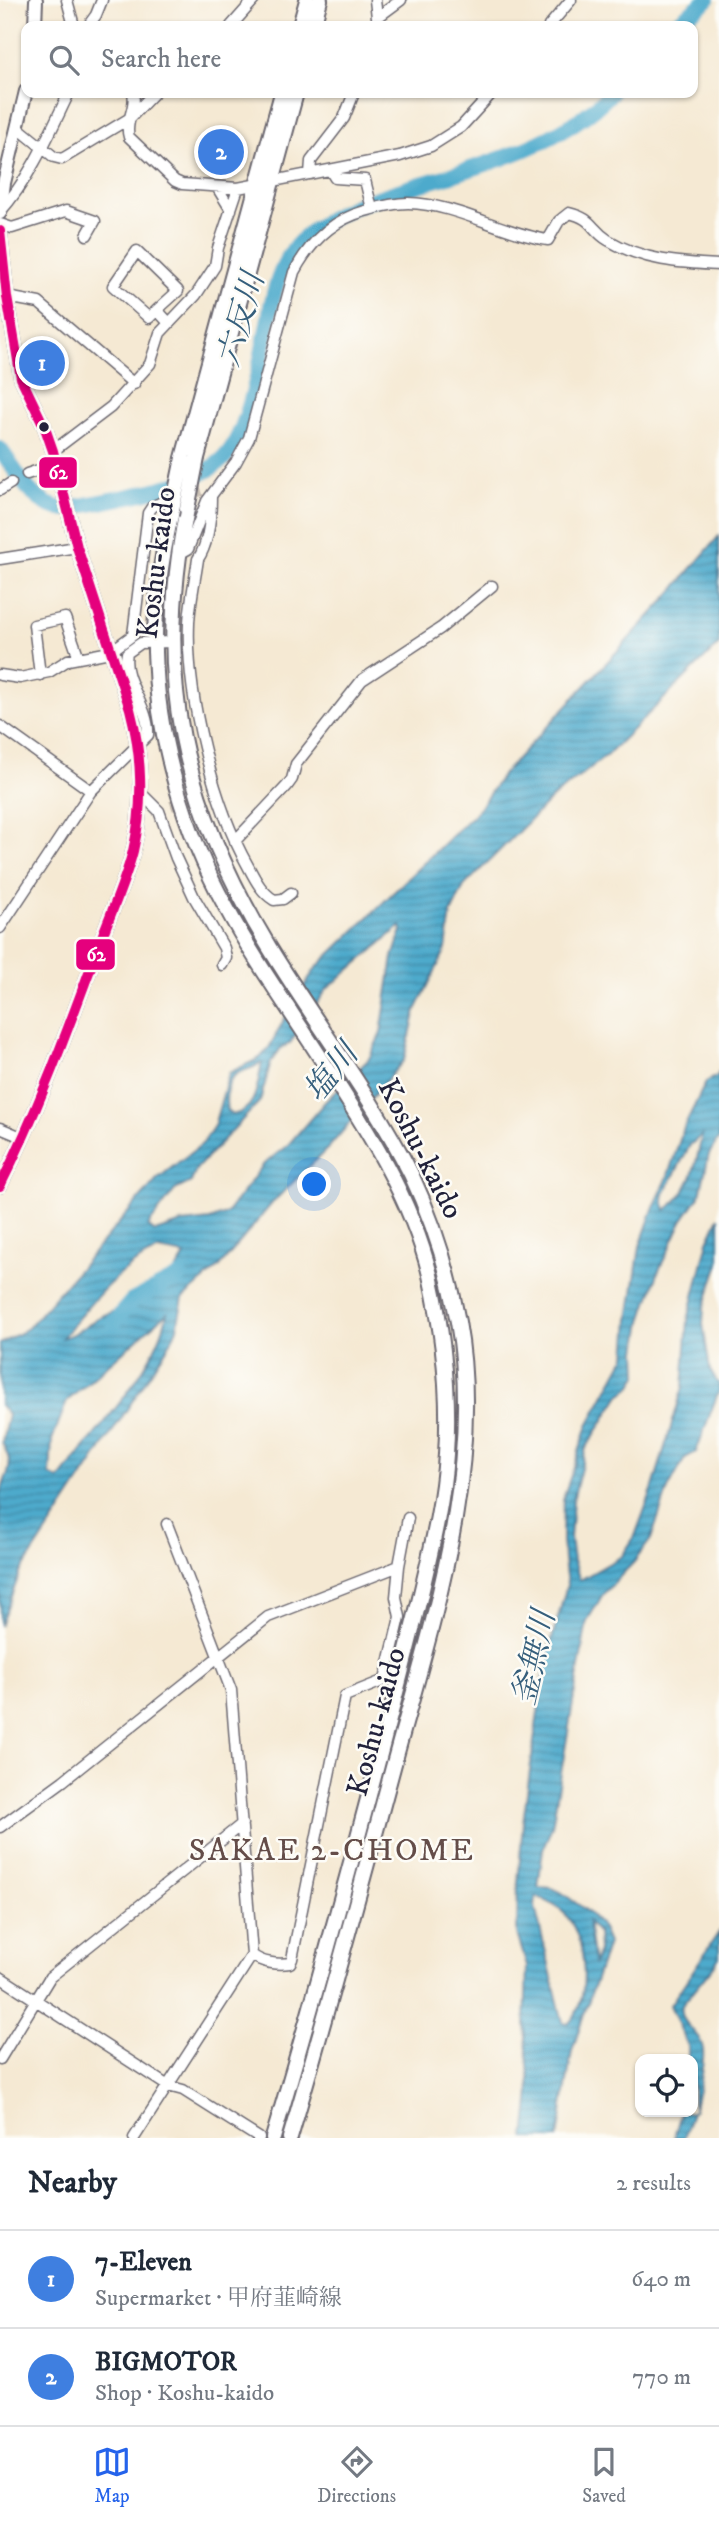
<!DOCTYPE html>
<html lang="en">
<head>
<meta charset="utf-8">
<style>
	:root { --surface:#fff; --page:#f2f2f3; --text:#1f2937; --muted:#747a83; --line:#e0e1e3; --accent:#2563eb }
	body { margin:0; font-family:"IM FELL DW Pica","Noto Serif JP",serif; background:var(--page); color:var(--text) }
	.controls { position:absolute; right:21px; bottom:21px; display:grid; overflow:hidden; border-radius:14px; box-shadow:0 2px 5px #0004 }
	.controls button { width:63px; height:63px; display:grid; place-items:center; padding:0; border:0; border-bottom:2px solid var(--line); background:var(--surface); color:var(--text); font:35px sans-serif }
	.you { position:absolute; left:315px; top:1185px; width:24px; height:24px; margin:-18px; border:5px solid #fff; border-radius:50%; background:#1a73e8; box-shadow:0 0 0 10px #1a73e833 }
	.badge { display:grid; place-items:center; width:46px; height:46px; border-radius:50%; background:var(--accent); color:#fff; font-size:23px; font-weight:700 }
	.pin { position:absolute; translate:-50% -50%; border:4px solid #fff; box-shadow:0 2px 7px #0006 }
	.list { margin:0; padding:0; list-style:none }
	h2 { display:flex; justify-content:space-between; align-items:center; height:91px; margin:0; padding:0 28px; font-size:30px }
	h2 small { font-size:23px; font-weight:400; color:var(--muted) }
	.list li { display:grid; grid-template-columns:46px 1fr auto; gap:21px; align-items:center; box-sizing:border-box; height:98px; padding:0 28px; border-top:2px solid var(--line) }
	.list b { display:block; font-size:26px; white-space:nowrap }
	.list p { margin:0; font-size:23px; white-space:nowrap; color:var(--muted) }
	.list em { font-size:23px; font-style:normal; color:var(--muted) }
	.icon { flex:none; width:38px; height:38px; fill:none; stroke:currentColor; stroke-width:2; stroke-linecap:round; stroke-linejoin:round }
	.map { position:relative; flex:none; width:719px; height:2138px; overflow:hidden }
	.search { position:absolute; background:var(--surface); box-shadow:0 2px 5px #0004; left:21px; right:21px; top:21px; height:77px; display:flex; align-items:center; gap:18px; box-sizing:border-box; padding:0 24px; border-radius:14px; color:var(--muted); font-size:26px }
	.sheet { height:287px; background:var(--surface) }
	nav { display:flex; justify-content:space-around; align-items:center; box-sizing:border-box; height:98px; border-top:2px solid var(--line); background:var(--surface); font-size:19px; color:var(--muted) }
	nav a { display:grid; justify-items:center; gap:4px }
	nav .on { color:var(--accent) }
	.map>svg:first-child { display:block }
	.water { fill:url(#water-rules); stroke:#386684; stroke-width:2; fill-rule:evenodd }
	.lines { fill:none; stroke-linecap:round; stroke-linejoin:round }
	.river { stroke:#4eaacc; stroke-width:16 }
	.minor-tunnel { stroke:#cbc1b5; stroke-width:10; stroke-dasharray:10 5; stroke-linecap:butt }
	.minor-casing { stroke:#6c6870; stroke-width:13 }
	.major-casing { stroke:#6c6870; stroke-width:16 }
	.highway-casing { stroke:#6c6870; stroke-width:18 }
	.minor { stroke:#fff; stroke-width:10 }
	.major { stroke:#fff; stroke-width:12 }
	.highway { stroke:#fff; stroke-width:14 }
	.highway-bridge-casing { stroke:#6c6870; stroke-width:18; stroke-linecap:butt }
	.highway-bridge { stroke:#fff; stroke-width:14 }
	.bus-1-casing { stroke:#fdfcf7; stroke-width:16 }
	.bus-1 { stroke:#e5007d; stroke-width:10 }
	.bus-dot { fill:#22223b; stroke:#fdfcf7; stroke-width:2.5 }
	.labels { text-anchor:middle; dominant-baseline:central; stroke-width:5; stroke-linejoin:round; paint-order:stroke }
	.street-label { font-size:30px; fill:#22223b; stroke:#fdfcf7 }
	.water-label { font-size:32px; font-style:italic; fill:#365f7c; stroke:#fdfcf7 }
	.neighbourhood-label { font-size:32px; letter-spacing:2px; fill:#644d49; stroke:#fdfcf7 }
	.line-badge { stroke:#fdfcf7; stroke-width:2.5 }
	.badge-label { font-size:19px; text-anchor:middle; font-weight:bold; fill:#fff }
</style>
</head>
<body>
<div class="map">
<svg width="719" height="2138" viewBox="0 0 719 2138">
	<defs>
		<pattern id="water-rules" width="6" height="5" patternUnits="userSpaceOnUse" patternTransform="scale(1.75)"><rect width="6" height="5" fill="#4eaacc"/><path d="M0 2.5h6" fill="none" stroke="#408aa7"/></pattern>
	</defs>
	<rect width="100%" height="100%" fill="#fdfcf7"/>
	<filter id="ink" filterUnits="userSpaceOnUse"><feTurbulence type="fractalNoise" baseFrequency=".0143" numOctaves="2"/><feDisplacementMap in="SourceGraphic" scale="14" xChannelSelector="R" yChannelSelector="G"/><feConvolveMatrix kernelMatrix="1 2 1 2 8 2 1 2 1" color-interpolation-filters="sRGB"/></filter>
	<filter id="wash" filterUnits="userSpaceOnUse"><feTurbulence type="fractalNoise" baseFrequency=".00686" numOctaves="4" result="noise"/><feDisplacementMap in="SourceGraphic" scale="28" xChannelSelector="R" yChannelSelector="G"/><feGaussianBlur stdDeviation="1.57" result="paint"/><feColorMatrix in="noise" values="0 0 0 0 0 0 0 0 0 0 0 0 0 0 0 0 0 1.4 0 .05"/><feComposite in="paint" operator="in"/></filter>
	<g filter="url(#wash)">
		<rect width="100%" height="100%" fill="#f5e9d3"/>
		<path class="water" d="M719,536v108l-113,112 -54,42 -88,88 -13,27 -5,36 -30,61 -12,50 -75,87 -56,55 -52,63 -38,33 -6,30 -6,14 -151,231 -20,53v-128c4,-29 18,-24 2,-56l6,-27 -8,-10v-61l28,-16 129,-149 45,-35 12,-18 15,-53 31,-15 9,-10 25,-47 22,-33 162,-158 25,-36 161,-173zM401,926l1,4 -9,27 -12,76 -12,26 -44,43 -37,43 -24,19 -38,50 -16,6 -28,3 -27,9 -7,-6 27,-36 16,-8 6,-14 63,-67 11,-39 9,-13 10,-6 37,-54zM260,1063h2c-5,21 -4,47 -30,52l-5,-4c-2,-11 -1,-32 11,-38 8,-4 15,-4 22,-10zM159,1250l26,5c-9,18 -28,44 -49,50 -15,4 -22,5 -36,12 -13,7 -24,18 -38,21 27,-33 56,-71 97,-88zM167,1313c-7,52 -77,124 -108,167l-9,-5 2,-35 15,-39z
			M719,1071v67l-10,16 -9,41 -18,26 -23,49 -17,51 -5,30 1,24 -7,12 -11,8 -34,53 -13,52 -3,38 3,23 7,19 42,-24 13,-20 18,-49 30,-100 5,-67 20,-79 11,-24v46l-15,45 -1,16 7,46 9,15v5l-23,62 -11,6 -17,31 -17,50 -17,23 -31,32 -16,27 -35,205 -9,23 -5,38 14,1 9,4 26,19 13,13 8,19 -36,108 -14,87h-33l5,-46 -5,-68 2,-58 -10,-32 1,-52 5,-60 21,-154 23,-83 -5,-43 1,-43 25,-74 38,-69 3,-37 11,-73 13,-37 13,-28 19,-56 21,-43 12,-7zM702,1135c-6,30 -10,56 -36,75l-3,-10 1,-6 26,-49zM536,1897c10,3 20,8 28,16 23,23 28,89 4,111l-5,-1 -28,-116zM588,1922l10,11 1,18 -5,12z
			M719,1932v25l-5,9 -32,39c-4,20 19,26 21,44 2,16 -6,45 -10,62v-52h-5v-13l-18,-41z
			M681,2112h11l-8,26h-10z"/>
		<g class="lines">
			<path class="river" d="M673,26l34,-26
				M0,449c18,24 32,57 64,60 43,-9 129,-20 160,-51 25,-25 38,-104 45,-140 4,-27 13,-60 35,-80 33,-30 72,-40 114,-53 65,-19 146,-42 193,-92
				M113,1323l19,-22 48,-25"/>
		</g>
	</g>
	<g filter="url(#ink)">
		<g class="lines">
			<path class="minor-tunnel" d="M169,500l33,-9
				M171,806l35,-13"/>
			<defs>
				<path id="minor" d="M67,0l7,26
					M375,0l3,26
					M378,17l23,-17
					M88,26l8,-11 6,-15
					M231,26l23,-26
					M549,26l22,-26
					M133,93c4,15 -9,29 -4,44l46,44 7,3 56,4 162,-32 31,-10 30,-19 31,-34
					M17,127l37,30 8,2 68,-41 24,-25
					M330,170l5,8 30,2 7,29
					M310,174l1,-13 33,-43 10,-25
					M217,187l14,23
					M0,212c31,-35 49,-78 69,-119
					M0,224l12,4 54,-17 29,10 -8,14
					M7,297l32,6 95,81
					M157,310l21,-19 -41,-40 -24,35 36,32 8,-8 12,13
					M53,451l58,-44 39,-43 10,-31 36,-38 19,-29 3,-18 20,-60
					M27,474l30,-10
					M0,490l11,-7
					M211,496c0,19 -2,47 -13,63 -3,21 -8,43 -9,64 -3,72 24,181 59,243 7,13 13,26 26,34l9,-1 8,-6
					M179,554l9,-5 19,-48 29,-39 13,-24 45,-166c16,-30 38,-52 71,-61 14,-4 29,-8 43,-8 48,1 93,30 140,37l11,-19 10,-8c25,6 21,16 39,27 35,21 72,23 111,25
					M0,559l77,-12
					M0,675l20,3 29,-6 19,-12 42,-8 23,-17 15,-122 4,-6 10,-5
					M40,675l-6,-50 31,-7 14,40
					M0,726l91,65
					M140,792l19,19 17,47 18,39 30,51 2,10 -4,7
					M235,841l52,-55 5,-7 4,-15 66,-84 79,-52 51,-42
					M0,928l91,-137 57,-56c2,-29 -27,-54 -21,-82l14,-10 31,-1
					M0,1128l24,10
					M0,1827l63,-46 205,-164 131,-51
					M252,1955c10,8 25,10 38,8l2,-4 53,-263 40,-16 15,-63 -4,-20 3,-31 9,-48
					M0,1977l168,109 15,4 76,48
					M0,2059l50,-82 192,-153
					M134,2138l118,-183 -21,-265 -64,-166"/>
				<path id="major" d="M35,26l1,-26
					M0,213l4,-30 22,-92
					M0,231l7,66 14,81 24,50 8,23 24,96 53,162c12,45 14,96 3,142 -9,35 -26,70 -38,105 -29,78 -57,155 -95,230"/>
				<path id="highway" d="M300,26l7,-26
					M313,26l7,-26
					M183,458l99,-365
					M197,458l99,-365
					M187,509c-34,166 -5,294 82,438 46,76 102,147 142,227 22,47 38,97 47,148 27,147 -28,308 -66,449 -33,123 -66,245 -102,367
					M171,515c-10,45 -17,91 -16,137 2,87 29,179 71,255 28,53 64,103 96,153 43,66 89,137 108,215 13,58 20,119 16,179 -3,49 -15,96 -26,144 -14,56 -28,111 -43,167 -33,125 -67,249 -104,373"/>
			</defs>
			<use href="#minor" class="minor-casing"/>
			<use href="#major" class="major-casing"/>
			<use href="#highway" class="highway-casing"/>
			<use href="#minor" class="minor"/>
			<use href="#major" class="major"/>
			<use href="#highway" class="highway"/>
			<defs>
				<path id="highway-bridge" d="M187,509l10,-51
					M171,515l12,-57"/>
			</defs>
			<use href="#highway-bridge" class="highway-bridge-casing"/>
			<use href="#highway-bridge" class="highway-bridge"/>
			<defs>
				<path id="bus-1" d="M0,231l7,66 14,81 24,50 8,23 24,96 53,162c12,45 14,96 3,142 -9,35 -26,70 -38,105 -29,78 -57,155 -95,230"/>
			</defs>
			<use href="#bus-1" class="bus-1-casing"/>
			<use href="#bus-1" class="bus-1"/>
		</g>
	</g>
	<circle class="bus-dot" cx="44" cy="427" r="6"/>
	<g class="labels">
		<g class="street-label">
			<text transform="translate(157 563) rotate(-83)">Koshu-kaido</text>
			<text transform="translate(420 1149) rotate(63)">Koshu-kaido</text>
			<text transform="translate(377 1722) rotate(-75)">Koshu-kaido</text>
		</g>
		<g class="water-label">
			<text transform="translate(242 320) rotate(-74)">六反川</text>
			<text transform="translate(332 1073) rotate(-51)">塩川</text>
			<text transform="translate(535 1658) rotate(-77)">釜無川</text>
		</g>
		<g class="neighbourhood-label">
			<text x="332" y="1851">SAKAE 2-CHOME</text>
		</g>
	</g>
	<g class="line-badge">
		<rect x="38" y="456" width="40" height="33" rx="7" fill="#e5007d"/>
		<rect x="75" y="938" width="41" height="33" rx="7" fill="#e5007d"/>
	</g>
	<g class="badge-label">
		<text x="58" y="479">62</text>
		<text x="96" y="961">62</text>
	</g>
</svg>
<div class="controls">
<button><svg class="icon" aria-label="locate" viewBox="0 0 24 24"><circle cx="12" cy="12" r="6"/><path d="M12 2v4M12 18v4M2 12h4M18 12h4"/></svg></button>
</div>
<div class="you"></div>
<div class="pin badge" style="left:42px;top:363px;background:#3f7fe0">1</div>
<div class="pin badge" style="left:221px;top:152px;background:#3f7fe0">2</div>
<div class="search"><svg class="icon" aria-label="search" viewBox="0 0 24 24"><circle cx="10" cy="10" r="6"/><path d="M15 15l6 6"/></svg>Search here</div>
</div>
<section class="sheet">
<h2>Nearby<small>2 results</small></h2>
<ul class="list">
<li><span class="badge" style="background:#3f7fe0">1</span><div><b>7-Eleven</b><p>Supermarket · 甲府韮崎線</p></div><em>640 m</em></li>
<li><span class="badge" style="background:#3f7fe0">2</span><div><b>BIGMOTOR</b><p>Shop · Koshu-kaido</p></div><em>770 m</em></li>
</ul>
</section>
<nav>
<a class="on"><svg class="icon" aria-label="map" viewBox="0 0 24 24"><path d="M3 6l6-2 6 2 6-2v14l-6 2-6-2-6 2zM9 4v14M15 6v14"/></svg>Map</a>
<a><svg class="icon" aria-label="directions" viewBox="0 0 24 24"><path d="M12 3l9 9-9 9-9-9zM9 14v-3h6M13 9l2 2-2 2"/></svg>Directions</a>
<a><svg class="icon" aria-label="saved" viewBox="0 0 24 24"><path d="M7 4h10v16l-5-4-5 4z"/></svg>Saved</a>
</nav>
</body>
</html>
